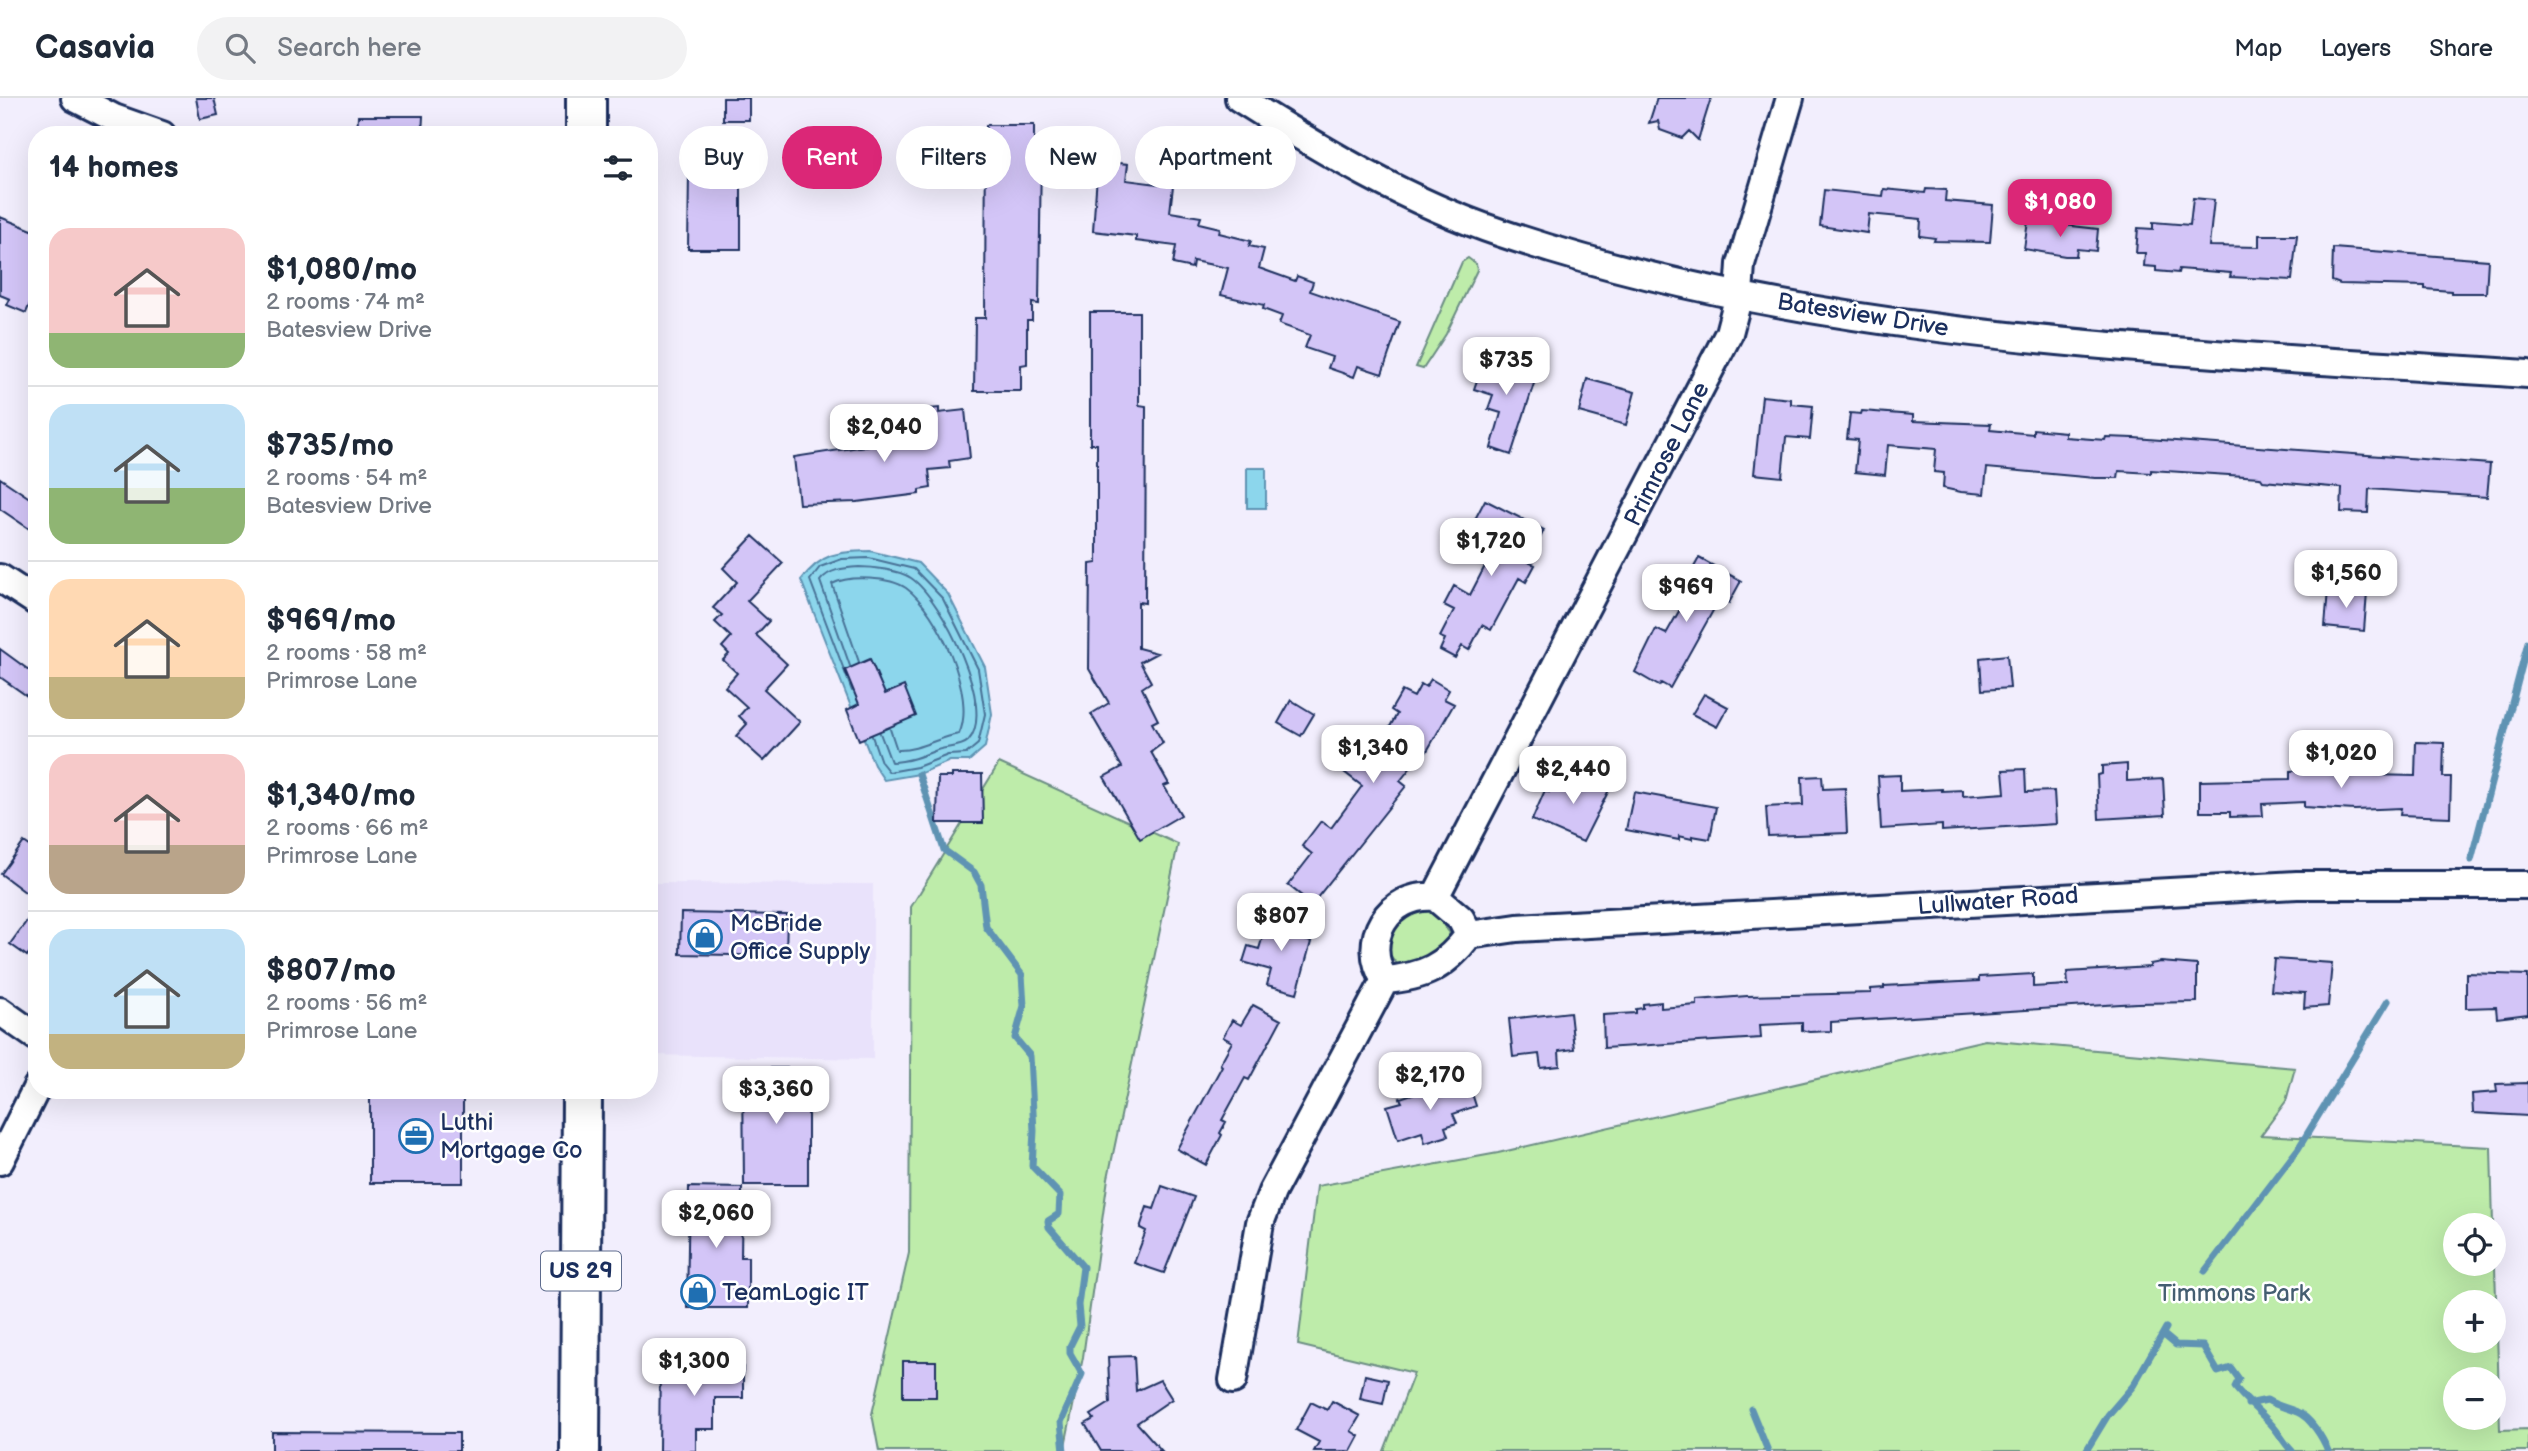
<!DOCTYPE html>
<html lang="en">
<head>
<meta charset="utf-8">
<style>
	:root { --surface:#fff; --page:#f2f2f3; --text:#1f2937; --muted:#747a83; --line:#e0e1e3; --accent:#db2777 }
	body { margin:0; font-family:"Balsamiq Sans",sans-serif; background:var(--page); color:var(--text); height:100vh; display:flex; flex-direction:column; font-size:26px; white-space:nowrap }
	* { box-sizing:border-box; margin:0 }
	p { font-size:23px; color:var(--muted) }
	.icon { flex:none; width:38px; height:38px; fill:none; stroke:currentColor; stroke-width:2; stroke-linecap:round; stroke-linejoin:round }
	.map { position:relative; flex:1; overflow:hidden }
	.sheet { position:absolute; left:28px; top:28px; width:630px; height:973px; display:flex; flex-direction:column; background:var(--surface); border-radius:28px; box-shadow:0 7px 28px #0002 }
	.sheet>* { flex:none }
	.guide { position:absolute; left:679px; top:28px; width:665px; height:63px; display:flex; gap:14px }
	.tools { position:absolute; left:2443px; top:1115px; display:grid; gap:14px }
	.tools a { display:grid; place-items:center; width:63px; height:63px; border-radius:50%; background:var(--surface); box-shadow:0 7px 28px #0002; font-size:35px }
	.price { position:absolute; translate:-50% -60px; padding:0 16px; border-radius:14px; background:#fff; color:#222; font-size:23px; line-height:46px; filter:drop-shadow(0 2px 4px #0008) }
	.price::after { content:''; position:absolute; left:50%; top:42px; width:21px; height:16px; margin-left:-10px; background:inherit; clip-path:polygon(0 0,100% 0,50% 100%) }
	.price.current { background:var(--accent); color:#fff }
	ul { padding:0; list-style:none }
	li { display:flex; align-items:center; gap:21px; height:175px; padding:0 21px }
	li+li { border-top:2px solid var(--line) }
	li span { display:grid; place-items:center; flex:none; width:196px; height:140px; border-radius:21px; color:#555 }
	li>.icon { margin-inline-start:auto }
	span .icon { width:84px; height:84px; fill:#fffc; stroke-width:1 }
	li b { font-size:30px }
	h2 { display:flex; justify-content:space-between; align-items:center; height:84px; padding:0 21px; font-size:30px }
	.chip { padding:0 24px; border-radius:32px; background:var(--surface); box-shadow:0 7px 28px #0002; font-size:24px; line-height:63px }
	.chip.current { background:var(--accent); color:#fff }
	header { display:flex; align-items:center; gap:42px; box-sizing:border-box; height:98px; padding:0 35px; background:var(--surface); border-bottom:2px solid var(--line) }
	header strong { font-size:33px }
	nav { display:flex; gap:38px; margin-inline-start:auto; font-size:24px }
	.search { width:490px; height:63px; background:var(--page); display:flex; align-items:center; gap:18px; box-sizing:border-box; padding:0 24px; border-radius:38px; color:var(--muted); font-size:26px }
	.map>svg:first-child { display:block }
	.built { fill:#e9e2fb }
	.green { fill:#beecaa; stroke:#6c8e84; stroke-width:2; fill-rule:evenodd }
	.water { fill:#8cd6ec; stroke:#5f93b3; stroke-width:2 }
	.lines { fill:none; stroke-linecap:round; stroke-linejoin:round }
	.shore { stroke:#487297; stroke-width:2 }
	.stream { stroke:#5f93b3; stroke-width:7 }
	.building { fill:#d3c5f7; stroke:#1b2f5e; stroke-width:2 }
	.minor-casing { stroke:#1b2f5e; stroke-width:32 }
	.primary-casing { stroke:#1b2f5e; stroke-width:44 }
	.minor { stroke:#fff; stroke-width:26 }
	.primary { stroke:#fff; stroke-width:38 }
	.labels { text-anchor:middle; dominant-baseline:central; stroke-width:5; stroke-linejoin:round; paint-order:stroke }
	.shield { fill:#fff; stroke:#5f6d8e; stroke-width:2 }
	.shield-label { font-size:23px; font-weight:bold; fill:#1b2f5e }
	.street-label { font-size:24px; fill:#1b2f5e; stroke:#fff }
	.poi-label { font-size:24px; fill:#1b2f5e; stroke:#fff; text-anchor:start }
	.park-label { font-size:24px; fill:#445e71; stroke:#fff }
</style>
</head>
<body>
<header>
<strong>Casavia</strong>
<div class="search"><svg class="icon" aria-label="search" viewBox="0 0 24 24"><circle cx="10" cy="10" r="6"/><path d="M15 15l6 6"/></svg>Search here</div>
<nav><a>Map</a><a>Layers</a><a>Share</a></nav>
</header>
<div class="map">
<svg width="2528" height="1353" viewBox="0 0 2528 1353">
	<rect width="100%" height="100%" fill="#f2eefd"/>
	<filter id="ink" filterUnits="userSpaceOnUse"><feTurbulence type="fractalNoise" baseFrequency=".0143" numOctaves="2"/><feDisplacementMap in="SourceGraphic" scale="14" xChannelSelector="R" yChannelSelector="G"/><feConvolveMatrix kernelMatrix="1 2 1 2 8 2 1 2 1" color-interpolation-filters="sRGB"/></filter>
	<g filter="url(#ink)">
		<path class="built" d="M649 785 873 786V961L649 957Z"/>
		<path class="green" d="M1468 160 1476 166 1477 172 1446 236 1423 271 1416 269 1462 164Z
			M999 665 1178 746 1108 1080 1083 1259 1064 1353H879L872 1316 909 1155 911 809Z
			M1418 810 1433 814 1450 835 1439 855 1401 870C1371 841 1390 827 1418 810Z
			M1985 942 2295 970 2286 1003 2261 1037 2491 1049 2493 1127H2455V1166H2494V1136L2500 1332 2528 1331V1353H1384L1414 1275 1298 1247 1317 1088 1498 1055ZM2494 1204V1242H2455V1204ZM2494 1281V1320H2455V1281Z"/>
		<path class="water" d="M1247 370H1266V410H1247Z
			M870 453 918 465 948 496 985 569 992 616 985 649 969 663H950L919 676 884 682 874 667 801 482C822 455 836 454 870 453Z"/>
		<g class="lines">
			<path class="shore" d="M859 564 832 486C849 477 890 479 906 490 938 513 977 599 959 636 939 639 918 653 897 652L890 631
				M850 568 820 483C829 471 844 470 859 469 872 469 899 472 911 480 941 500 998 612 968 643 961 650 947 648 937 652 922 658 907 664 891 664L880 635
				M852 593 810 482 820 469 842 461 869 460 914 471 943 501 978 571 985 616 978 646 966 656 948 657 917 669 889 674 881 664 872 638"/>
			<path class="stream" d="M919 676 944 752 974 774 981 787 986 829 1022 877 1024 908 1015 940 1030 958 1034 1033 1032 1068 1060 1097 1059 1116 1048 1123 1049 1129 1083 1169 1078 1207 1080 1228 1070 1248V1255L1082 1276 1061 1324 1064 1353
				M2471 762 2528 544
				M2205 1173 2298 1051 2388 903
				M2164 1237 2176 1247 2203 1248 2218 1274 2231 1270 2239 1281 2235 1289C2246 1303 2259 1313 2271 1326 2279 1334 2283 1344 2292 1353
				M2248 1306 2267 1302C2279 1309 2286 1309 2297 1314 2310 1319 2323 1340 2328 1353
				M1751 1311 1768 1353
				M2086 1353 2108 1317 2133 1288 2166 1230"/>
		</g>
		<path class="building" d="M196 0H214L218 17 200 21Z
			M723 0H749V22H723Z
			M1657 0H1711L1698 42 1689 33 1682 40 1660 32 1658 23 1649 25Z
			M358 18H423L422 37H357Z
			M986 27H1034V53H1041L1039 206 1032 205V222H1027V266L1021 267V293H974L975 220H985Z
			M1098 63 1128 66 1126 82 1173 88 1170 114 1201 119 1199 125 1220 130 1219 135 1251 143 1249 148 1264 151 1259 170 1295 183 1297 178 1313 184 1310 193 1400 224 1382 276 1358 268 1354 279 1328 270 1332 259 1305 250 1310 237 1279 226 1282 218 1263 211 1264 207 1221 197 1228 170 1193 163 1192 170 1173 166 1176 148 1136 143V138L1093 133Z
			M689 74H741V151H688Z
			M1884 91 1925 95 1926 91 1946 92 1945 103 1993 107 1990 144 1934 143 1935 140 1920 138 1921 121 1869 116 1867 135 1820 128 1824 92 1883 98Z
			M2193 100 2214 102 2209 148 2259 149V137H2297L2292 182 2230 179 2231 175 2179 171 2178 175 2156 173V169L2144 168 2145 155H2136L2138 130 2153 131V124L2190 127Z
			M0 119 37 134V189L26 215 7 207 10 201 0 197Z
			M2028 123 2098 131 2096 153 2077 151 2076 158H2065L2024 151Z
			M2333 150 2488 162 2486 195H2451V193L2425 191V188L2340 186 2332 183Z
			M1090 214H1139V307L1146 308 1145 505 1138 504V550L1157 555 1140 564 1151 584 1142 590 1158 622 1152 625 1163 645 1151 654 1169 686 1164 688 1181 717 1140 741 1104 679 1122 669 1091 616 1109 605 1089 571 1090 466 1097 465V346H1090Z
			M1486 256 1538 273 1511 357 1491 350 1501 315 1488 311 1493 297 1474 291Z
			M1587 281 1635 294 1626 327 1579 314Z
			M1762 298 1791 301V306L1813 308 1810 341 1786 339 1782 379 1754 376Z
			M939 310V315L965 312 970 360 949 363 950 370 929 372 931 390 919 392V396L857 404 799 406 794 359 879 346V342L922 337 919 312Z
			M1862 313 1913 317V323L1991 326 1990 332 2033 336V331L2065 334V339L2105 342 2106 339 2134 340 2490 366 2487 399 2369 391 2368 415 2341 414 2342 390 2263 383 2260 379 2151 372V375L2119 373 2118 380H2095L1987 370 1984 396 1961 394 1943 390 1944 375 1934 374 1936 351 1888 347 1885 377 1855 374 1858 342 1847 341 1850 315 1861 316Z
			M0 380 37 405V436L0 411Z
			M1485 402 1544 432 1528 464 1535 467 1526 484 1519 480 1491 532 1482 527 1469 552 1462 548 1455 560 1440 552 1445 541 1440 539 1454 512 1444 507 1454 488 1470 497 1500 439 1473 425Z
			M753 438 783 465 747 503 769 523 756 537 787 566 764 591 800 624 764 663 736 638 747 626 739 618 747 609 725 589 737 575 723 562 729 556 722 549 731 539 715 524 722 517 713 510 737 484 723 470Z
			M1699 460 1741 483 1729 505 1720 500 1670 590 1661 585 1659 588 1635 574 1656 531 1666 536 1691 492 1684 487Z
			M2328 491 2367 494 2364 533 2325 529Z
			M0 551 37 578V605L0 579Z
			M2007 557 2010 590 1982 592 1980 560Z
			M870 561 885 596 904 588 916 618 859 642 847 612 859 606 845 572Z
			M1431 581 1449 592 1444 601 1454 606 1423 660 1420 658 1400 683 1406 688 1312 806 1288 787 1312 756 1302 748 1321 723 1331 730 1362 688 1335 667 1352 645 1372 661 1397 616 1391 612 1402 593 1414 599 1421 586 1426 589Z
			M1704 596 1728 609 1717 629 1692 616Z
			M1291 602 1314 616 1301 638 1278 625Z
			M2416 644 2444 645 2443 679H2451L2450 719 2400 717 2401 710 2355 712 2304 709V704L2262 706 2263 718 2230 719V714H2200V683L2290 681V673L2373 669V677L2415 678Z
			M2127 666V683L2163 681 2165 717 2099 721 2097 677 2102 676V668Z
			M1590 671 1614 682 1583 744 1532 722 1545 692 1549 694 1553 683 1580 695Z
			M2025 671 2026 694 2054 693 2056 726 1942 733V727L1881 731 1878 678 1900 677V693L1942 691V693L1963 692V698L2005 695 2003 672Z
			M952 676H982L983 725H937L938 679H952Z
			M1822 678 1823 691 1845 690 1847 735 1768 738 1766 709 1803 707 1802 679Z
			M1634 694 1716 709 1710 741 1692 738V741L1679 738V742L1626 732Z
			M24 744 37 753V803L1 776Z
			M37 809V844L27 858 10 846Z
			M681 815 787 817 786 858 680 856Z
			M1269 817 1306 827 1302 841 1311 844 1297 895 1267 887 1271 872 1243 864 1248 848 1259 851Z
			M2274 861 2332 865 2328 908 2304 910 2305 895 2271 893Z
			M2161 864 2197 867V904L2137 905 1831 924V933L1809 934 1802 932V925L1760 927 1761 940 1604 950 1603 917 1636 915V911L1643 910V906L1661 904V910L1697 907V902L1747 898 1871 895V891L1884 890V888L1979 883V879L2033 876V889L2068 887 2067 874 2150 869V866Z
			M2466 875 2528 877V916L2497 920 2496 909 2466 910Z
			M1253 907 1281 922 1249 982 1245 980 1222 1022 1226 1024 1220 1035 1222 1037 1206 1067 1177 1051 1222 968 1220 966 1232 944 1223 939 1232 922 1241 927Z
			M1570 914 1574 951 1559 953 1560 968 1541 970 1539 956 1513 959 1509 921Z
			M743 970H808V1087H744Z
			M1468 983 1476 1008 1453 1016 1457 1025 1445 1029 1448 1038 1425 1045 1422 1034 1398 1042 1387 1008 1402 1004 1400 1000 1424 992 1426 997Z
			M2528 985V1018L2473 1015 2472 996 2497 994 2496 986Z
			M370 992H463V1085H370Z
			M1162 1088 1194 1099 1164 1175 1134 1165 1146 1133 1140 1130 1147 1109 1154 1111Z
			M689 1089 742 1090 741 1159H748V1210H687Z
			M1134 1258 1136 1293 1160 1282 1172 1301 1137 1325 1162 1353H1101L1085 1326 1094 1321 1091 1317 1110 1305 1108 1259Z
			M660 1261H743V1300H715V1331H696V1353H659Z
			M903 1263H936V1299H903Z
			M1365 1277 1388 1282 1383 1306 1360 1301Z
			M1332 1303 1360 1318 1351 1333 1359 1338 1351 1353H1314L1319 1344 1296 1332 1311 1304 1327 1312Z
			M272 1334 459 1335V1353H272Z"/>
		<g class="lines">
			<g class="minor-casing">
				<path id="minor" d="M75 0 114 20 162 37
					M1239 0C1321 52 1408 104 1501 135 1827 245 2187 253 2528 276
					M0 480 37 504
					M1435 799 1461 821 1469 837 1517 830 2297 787H2528
					M1385 882C1424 879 1445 869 1469 837
					M0 913 37 939
					M0 1063 37 989
					M1233 1282 1260 1125 1272 1094 1385 882C1359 843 1389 794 1435 799L1729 235 1739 197 1741 166 1790 0"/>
			</g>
			<g class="primary-casing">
				<path id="primary" d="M586 37V0
					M580 1353 582 992"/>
			</g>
			<use href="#minor" class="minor"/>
			<use href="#primary" class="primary"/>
		</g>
	</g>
	<defs>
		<g id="shop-ring" transform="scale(1.75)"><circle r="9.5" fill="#fff" stroke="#1f6fb2" stroke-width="1.5"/><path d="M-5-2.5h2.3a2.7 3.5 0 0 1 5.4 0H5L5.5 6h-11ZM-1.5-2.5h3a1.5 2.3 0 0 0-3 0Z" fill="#1f6fb2"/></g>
		<g id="office-ring" transform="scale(1.75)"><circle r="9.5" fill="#fff" stroke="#1f6fb2" stroke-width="1.5"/><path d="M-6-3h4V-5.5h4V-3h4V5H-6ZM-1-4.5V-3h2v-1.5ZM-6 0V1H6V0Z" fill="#1f6fb2"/></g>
	</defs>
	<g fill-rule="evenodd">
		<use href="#shop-ring" x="705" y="839"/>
		<use href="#office-ring" x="416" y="1038"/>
		<use href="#shop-ring" x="698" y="1194"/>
	</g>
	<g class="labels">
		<rect class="shield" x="541" y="1153.5" width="80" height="39" rx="5"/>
		<g class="shield-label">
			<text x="581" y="1173">US 29</text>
		</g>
		<g class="street-label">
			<text transform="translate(1863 217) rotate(9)">Batesview Drive</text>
			<text transform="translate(1667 356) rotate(-63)">Primrose Lane</text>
			<text transform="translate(1998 803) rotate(-4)">Lullwater Road</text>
		</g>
		<g class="poi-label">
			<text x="730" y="825">McBride<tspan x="730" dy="28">Office Supply</tspan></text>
			<text x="440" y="1024">Luthi<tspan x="440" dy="28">Mortgage Co</tspan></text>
			<text x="722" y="1194">TeamLogic IT</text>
		</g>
		<g class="park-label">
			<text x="2234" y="1195">Timmons Park</text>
		</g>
	</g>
</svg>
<div class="tools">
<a><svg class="icon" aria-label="locate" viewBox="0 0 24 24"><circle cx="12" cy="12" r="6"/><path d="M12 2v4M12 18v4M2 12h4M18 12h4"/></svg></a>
<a>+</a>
<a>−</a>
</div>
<b class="price current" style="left:2060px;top:141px">$1,080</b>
<b class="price" style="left:1506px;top:299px">$735</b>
<b class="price" style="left:884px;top:366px">$2,040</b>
<b class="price" style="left:1491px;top:480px">$1,720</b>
<b class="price" style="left:2346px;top:512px">$1,560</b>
<b class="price" style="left:1686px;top:526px">$969</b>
<b class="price" style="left:1373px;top:687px">$1,340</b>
<b class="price" style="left:2341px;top:692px">$1,020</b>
<b class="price" style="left:1573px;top:708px">$2,440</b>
<b class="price" style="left:1281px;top:855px">$807</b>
<b class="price" style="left:1430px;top:1014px">$2,170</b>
<b class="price" style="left:776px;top:1028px">$3,360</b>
<b class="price" style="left:716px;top:1152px">$2,060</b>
<b class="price" style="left:694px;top:1300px">$1,300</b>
<div class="guide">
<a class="chip">Buy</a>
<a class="chip current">Rent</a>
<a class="chip">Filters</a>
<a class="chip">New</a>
<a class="chip">Apartment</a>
</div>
<section class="sheet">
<h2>14 homes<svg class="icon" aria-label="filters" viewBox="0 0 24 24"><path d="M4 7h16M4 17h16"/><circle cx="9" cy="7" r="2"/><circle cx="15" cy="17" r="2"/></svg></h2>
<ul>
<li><span style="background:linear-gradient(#f6c9c9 75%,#8fb573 0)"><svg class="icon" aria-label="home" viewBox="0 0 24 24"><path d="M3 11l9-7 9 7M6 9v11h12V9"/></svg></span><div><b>$1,080/mo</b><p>2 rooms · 74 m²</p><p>Batesview Drive</p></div></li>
<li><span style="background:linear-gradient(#bfe0f5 60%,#8fb573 0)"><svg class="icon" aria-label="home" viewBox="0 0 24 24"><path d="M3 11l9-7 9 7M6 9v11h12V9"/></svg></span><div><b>$735/mo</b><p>2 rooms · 54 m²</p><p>Batesview Drive</p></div></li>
<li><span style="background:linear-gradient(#ffd9b3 70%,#c2b280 0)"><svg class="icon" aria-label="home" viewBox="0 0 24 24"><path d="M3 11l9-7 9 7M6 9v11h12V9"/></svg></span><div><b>$969/mo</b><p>2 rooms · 58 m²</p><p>Primrose Lane</p></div></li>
<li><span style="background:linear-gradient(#f6c9c9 65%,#b9a48a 0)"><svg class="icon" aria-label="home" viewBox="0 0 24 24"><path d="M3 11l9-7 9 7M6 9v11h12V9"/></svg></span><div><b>$1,340/mo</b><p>2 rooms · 66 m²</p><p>Primrose Lane</p></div></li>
<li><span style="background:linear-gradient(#bfe0f5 75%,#c2b280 0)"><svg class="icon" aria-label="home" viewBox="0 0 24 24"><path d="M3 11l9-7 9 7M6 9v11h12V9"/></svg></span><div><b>$807/mo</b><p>2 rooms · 56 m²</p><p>Primrose Lane</p></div></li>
</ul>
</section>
</div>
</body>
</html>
